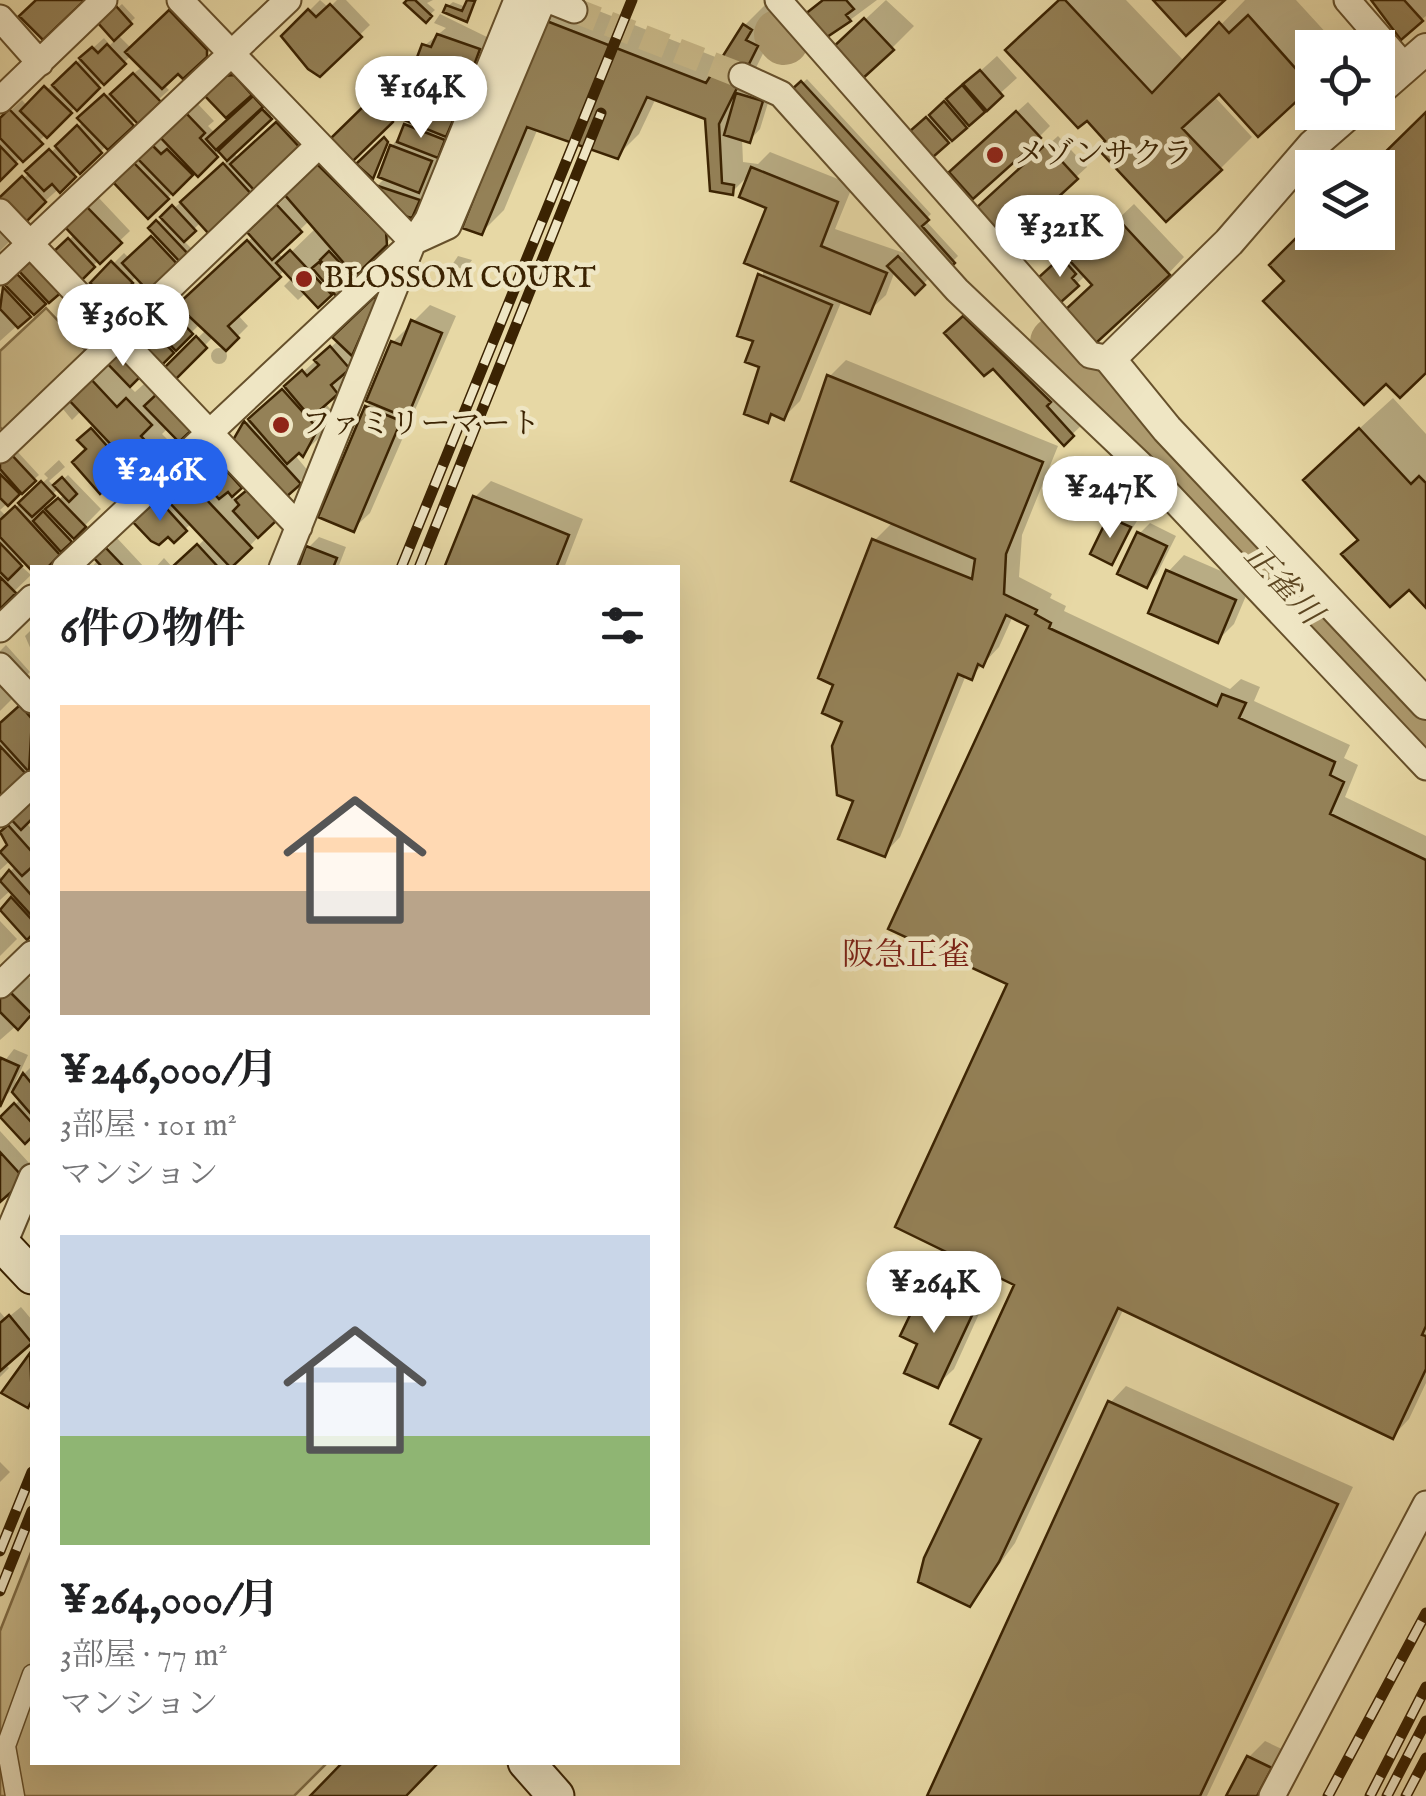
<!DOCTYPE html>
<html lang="ja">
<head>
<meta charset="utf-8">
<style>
	:root { --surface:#fff; --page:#f6f6f6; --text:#202124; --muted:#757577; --accent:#2563eb }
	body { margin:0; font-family:"IM FELL English","Noto Serif JP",serif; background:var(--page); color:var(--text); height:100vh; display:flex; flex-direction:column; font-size:38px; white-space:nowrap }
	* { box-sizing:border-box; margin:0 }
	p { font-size:32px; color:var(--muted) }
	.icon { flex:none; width:55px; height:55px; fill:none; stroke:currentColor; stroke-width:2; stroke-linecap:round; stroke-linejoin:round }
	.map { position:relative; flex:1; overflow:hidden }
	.drawer { position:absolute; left:30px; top:565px; width:650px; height:1200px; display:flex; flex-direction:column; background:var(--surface); border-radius:0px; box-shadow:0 10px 40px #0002 }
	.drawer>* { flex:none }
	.fabs { position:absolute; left:1295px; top:30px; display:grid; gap:20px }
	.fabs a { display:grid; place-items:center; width:100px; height:100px; border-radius:0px; background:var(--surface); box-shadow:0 10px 40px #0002; font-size:50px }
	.price { position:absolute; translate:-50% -85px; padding:0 22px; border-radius:35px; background:#fff; color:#222; font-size:32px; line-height:65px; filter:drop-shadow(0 2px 5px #0008) }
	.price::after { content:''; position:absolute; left:50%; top:60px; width:30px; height:22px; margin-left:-15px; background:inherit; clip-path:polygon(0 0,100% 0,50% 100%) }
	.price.current { background:var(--accent); color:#fff }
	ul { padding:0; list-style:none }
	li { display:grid; align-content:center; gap:20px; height:530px; padding:0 30px }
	li span { display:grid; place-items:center; height:310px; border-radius:0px; color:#555 }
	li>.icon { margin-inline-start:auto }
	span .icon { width:180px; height:180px; fill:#fffc; stroke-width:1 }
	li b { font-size:42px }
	h2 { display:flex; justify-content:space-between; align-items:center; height:120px; padding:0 30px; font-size:42px }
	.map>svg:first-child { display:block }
	.green { fill:#cab989; stroke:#826e46; stroke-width:2.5 }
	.shadow { fill:#0003; fill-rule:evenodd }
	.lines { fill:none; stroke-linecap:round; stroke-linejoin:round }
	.river { stroke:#ad9a6e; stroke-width:50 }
	.building { fill:#948157; stroke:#3b2302; stroke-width:2.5 }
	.minor-tunnel { stroke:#c5b484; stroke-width:25; stroke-dasharray:25 12; stroke-linecap:butt }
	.pedestrian-casing { stroke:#66502b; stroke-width:21 }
	.minor-casing { stroke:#66502b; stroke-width:29 }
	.tertiary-casing { stroke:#66502b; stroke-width:34 }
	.secondary-casing { stroke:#3b2302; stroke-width:39 }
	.pedestrian { stroke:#efe6c4; stroke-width:18 }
	.minor { stroke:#efe6c4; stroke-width:25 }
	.tertiary { stroke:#efe6c4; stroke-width:30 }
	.secondary { stroke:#efe6c4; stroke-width:35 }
	.rail-casing { stroke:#3b2302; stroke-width:11 }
	.rail { stroke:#efe6c4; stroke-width:8; stroke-dasharray:22; stroke-linecap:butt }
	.poi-dot { fill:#8f2418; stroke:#efe6c4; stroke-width:4 }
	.labels { text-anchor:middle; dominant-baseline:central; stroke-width:9; stroke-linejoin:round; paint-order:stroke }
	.poi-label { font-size:30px; fill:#3b2302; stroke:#efe6c4; text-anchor:start }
	.water-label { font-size:32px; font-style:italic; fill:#5d4722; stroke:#efe6c4 }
	.neighbourhood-label { font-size:32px; fill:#7a1f14; stroke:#efe6c4 }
</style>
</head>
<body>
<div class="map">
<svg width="1426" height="1796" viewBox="0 0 1426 1796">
	<rect width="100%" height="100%" fill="#e7d8a5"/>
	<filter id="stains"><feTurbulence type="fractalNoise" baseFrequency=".002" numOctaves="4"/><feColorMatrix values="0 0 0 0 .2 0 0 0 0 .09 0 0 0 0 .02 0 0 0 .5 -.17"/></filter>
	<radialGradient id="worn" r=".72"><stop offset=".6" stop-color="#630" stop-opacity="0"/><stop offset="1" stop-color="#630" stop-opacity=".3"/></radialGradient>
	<path class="green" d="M46 308 90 355 6 434 0 427V351Z
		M32 1550V1762L327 1763 294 1796H0V1631Z"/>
	<path class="shadow" d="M320 0 329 8 337 0H346L370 25 320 73 284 36Z
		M410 0H433L427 3 435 10 425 19Z
		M469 0H477L466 19 448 6 453 2 466 7Z
		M571 0 723 60 745 25 767 3 773 7 766 18 778 23 748 84 772 90 760 129 750 140 742 138 743 162 758 164 770 152 853 185 835 229 904 253 928 279 915 292 895 271 886 295 869 311 842 300 800 401 784 417 774 413 767 420 756 340 770 207 752 172 732 192 712 189 707 118 656 98 639 134 617 156 538 128 504 210 482 232 546 21Z
		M827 0H877L850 20Z
		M886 0 914 26 892 48 856 28Z
		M1060 0H1126L1185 62 1245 0H1296L1340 48H1312V84L1258 133 1219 90 1213 95 1252 137 1220 169 1108 141Z
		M1374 0H1426V16L1402 36Z
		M181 1 217 44 183 76 178 70 163 84 169 90 25 219 4 197 84 121 91 108 143 66 132 55 0 177V121L22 100 28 107 104 38 110 45 116 39 101 23 122 4 135 18 117 34 132 49Z
		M440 14 489 38 479 65 468 77 471 86 428 182 434 184 428 198 411 215 405 214 403 226 337 293 334 289 318 304 307 292 298 300 284 286 293 277 286 269 237 314 248 326 238 336 226 347 215 335 171 380 163 372 205 331 199 325 158 365 135 341 254 236 250 232 335 149 393 201 378 185 386 177 392 146 411 120 397 114 353 157 334 138 386 87 396 97 410 71 402 68 415 56 420 58 424 46 446 28 434 23ZM310 220 316 228 284 259 277 252Z
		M997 56 1017 78 933 154 914 131Z
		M237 66 271 95 222 140 227 145 268 107 274 113 233 152 239 159 288 113 310 137 251 194 201 222 183 240 193 250 149 293 110 315 145 284 137 276 106 306 107 296 94 283 124 253 130 259 157 233 152 228 229 159 221 151 148 215 117 182 197 103 214 121 208 126 215 133 230 119 208 95Z
		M807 79 931 214 925 220 958 256 951 263 794 91Z
		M1028 102 1050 126 1039 137 962 161Z
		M1058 136 1087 167 1007 240 989 198Z
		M98 197 130 231 79 279 55 254 75 234 67 226Z
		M1134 204 1184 257 1168 274 1095 284 1086 275 1061 299 1058 262 1079 243 1085 250Z
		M0 219 15 236 0 251Z
		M39 256 48 298 0 341V294Z
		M458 256 472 260 465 270 452 265Z
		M386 288 362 343 354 351 359 357 340 374 347 382 325 403 333 412 319 438 303 453 299 449 294 454 309 472 299 482 240 428 339 340 336 337Z
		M430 305 456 316 370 513 353 529 367 408 393 342Z
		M975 307 1083 424 1064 442 993 365 948 333Z
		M89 324 109 332 92 348 80 332Z
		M211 356a8 8 0 1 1 16 0a8 8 0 1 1-16 0Z
		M123 348 128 385 135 392 144 384 156 397 168 428 162 434 167 439 137 469 126 457 122 462 126 466 100 490 89 449 81 440 96 425 82 410 72 420 63 409Z
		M846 360 1058 446 1022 535 1019 577 1052 594 1050 598 1066 606 1064 611 1230 689 1241 679 1260 687 1254 701 1350 745 1344 758 1358 765 1345 797 1426 836V1383L1409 1419 1393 1436 1124 1308 1015 1543 970 1604 984 1438 1017 1284 1011 983 1031 625 1013 616 999 647 971 677 966 675 900 837 884 854 856 800 836 683 875 540 893 522 829 377Z
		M1393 398 1426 434V604L1360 539 1338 448Z
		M224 447 250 476 232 494 238 501 285 509 234 562V568H175L206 538 192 523 174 539 137 522 170 490 175 496Z
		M15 449 39 475 0 510 6 516 48 478 44 474 59 460 65 467 49 481 55 487 68 475 101 509 43 568 25 560 20 565 31 575 0 605V464ZM59 488 65 494 49 509 43 503Z
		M491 481 583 519 564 568H446L475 497Z
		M1121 508 1140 516 1112 562 1110 518Z
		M1150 523 1176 536 1157 574 1146 585 1139 534Z
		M319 537 346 547 338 568H300L308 548Z
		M117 538 145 568H91Z
		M1184 555 1251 584 1234 624 1218 640 1168 572Z
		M164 558 173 568H155Z
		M32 629V652L25 636Z
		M6 645 30 672 21 681 25 686 0 711V651Z
		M32 697V766L0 794V726Z
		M32 796V816L26 822 32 830V864L27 868 32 874V932L27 937 2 909 17 895 12 889 0 900V876L2 879 16 866 11 860 0 870V851L10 845 1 835Z
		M0 921 17 939 0 956Z
		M26 975 32 980V1012L0 1040V1001Z
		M14 1049 28 1055 15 1083 32 1066V1134L26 1140 3 1116 21 1099 12 1089 0 1103V1067Z
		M0 1131 30 1164 27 1172 0 1198Z
		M941 1273 988 1294 954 1369 937 1385 920 1343 925 1289Z
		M21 1307 32 1320V1340L5 1364 9 1368 0 1377V1312L6 1319Z
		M32 1354V1400L28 1405 5 1392Z
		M1126 1386 1353 1487 1207 1796H929L1110 1403Z
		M0 1462 10 1472 0 1482Z
		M1265 1741 1286 1751 1263 1796H1229L1249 1757Z"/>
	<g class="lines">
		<path class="river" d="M779 34 784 40
			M1055 342 1426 740"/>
	</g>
	<path class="building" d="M36 0H85L43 40 19 16Z
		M407 0H415L432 16 426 23 404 3Z
		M467 0 475 1 467 22 443 12 446 5 462 11Z
		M823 0H846L854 9 846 15 851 21 824 39 804 15Z
		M1059 0H1065L1152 93 1219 22 1229 33 1248 15 1312 87 1258 137 1219 94 1182 128 1222 170 1166 222 1097 148 1105 141 1087 121 1078 128 1005 50Z
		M1153 0H1225L1186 36Z
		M1371 0H1404L1423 21 1401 40Z
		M330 4 362 37 320 77 308 69 281 36 308 9 316 17Z
		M116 6 132 24 114 41 98 23Z
		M169 10 207 50V57L183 79 178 74 162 89 125 52Z
		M864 18 894 50 860 81 830 50Z
		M544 20 706 83 743 24 752 30 746 40 758 46 719 124 722 183 734 185 733 195 710 191 705 119 647 97 618 159 527 127 482 235 462 228Z
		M437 34 480 49 469 79 416 60 422 44 431 47Z
		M107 44 126 64 104 85 79 58 92 47 98 53Z
		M408 60 467 82 463 95 397 69Z
		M76 62 100 88 77 111 52 85Z
		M980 70 1003 96 987 111 963 84Z
		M133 73 161 102 138 124 110 94Z
		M234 75 252 95 226 118 204 95 224 76Z
		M403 75 462 97 456 112 397 91Z
		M801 81 929 220 922 226 955 263 951 267 790 91Z
		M962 85 985 112 969 126 946 99Z
		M44 86 72 113 47 138 20 111Z
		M396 92 455 116 446 137 397 117 399 111 390 107Z
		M736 93 763 101 750 143 724 135Z
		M104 94 134 126 108 150 77 118Z
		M253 96 263 107 216 150 206 139Z
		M374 96 393 115V122L353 161 331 138Z
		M944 101 967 128 952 141 929 115Z
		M9 109 43 144 23 162 0 138V118Z
		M262 109 272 119 227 161 218 151Z
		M1016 111 1041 138 973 199 949 172Z
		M185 112 205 133 200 138 218 157 198 177 159 136Z
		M1426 112V373L1400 398 1386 384 1364 405 1263 301 1284 281 1269 265 1312 222V232H1378V168H1369Z
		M926 117 949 143 933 157 910 131Z
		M276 122 302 150 255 191 230 164Z
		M404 124 445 140 438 158 397 142Z
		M77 125 102 153 80 174 55 146Z
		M384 137 388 142 373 179 356 164Z
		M1046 144 1078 179 1007 244 975 209Z
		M152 145 161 154 167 149 193 175 173 195 138 159Z
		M390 145 432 161 419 193 378 177Z
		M0 146 17 164 0 181Z
		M49 149 76 177 60 193 52 184 44 191 25 171Z
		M134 163 169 199 148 219 113 182Z
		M223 163 253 196 209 234 180 202Z
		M317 164 386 232 387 245 355 276 284 194Z
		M751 167 838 202 821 246 887 273 870 314 744 263 766 208 739 197Z
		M22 176 46 202 25 223 0 197Z
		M375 185 420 200 412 218 404 216Z
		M276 204 302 232 272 260 247 232Z
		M172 205 196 231 184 242 160 217Z
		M86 206 122 243 100 264 64 226Z
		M1117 218 1170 275 1095 344 1064 311 1092 285 1070 261Z
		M156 220 190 256 182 264 148 228Z
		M151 236 179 266 150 293 122 263Z
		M68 238 95 267 79 283 51 254Z
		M247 240 281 277 228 326 239 338 226 351 177 305Z
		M290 250 332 295 318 308 276 263Z
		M329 251 356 280 346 289 320 260Z
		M898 256 925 285 915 295 887 266Z
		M1061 257 1076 274 1072 278 1079 286 1061 302 1038 278Z
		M33 259 63 291 49 303 19 271Z
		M111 261 133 283 106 309 98 301 104 296 90 283Z
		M319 262 344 290 337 297 312 268Z
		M17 274 46 304 34 315 5 285Z
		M758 274 832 305 784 420 771 414 768 423 744 414 759 367 745 362 753 341 737 336Z
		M3 287 31 317 18 328 0 309Z
		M137 288 147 299 117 326 107 315Z
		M374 297 377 299 352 356 332 337Z
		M167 307 193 334 176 351 150 323Z
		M963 316 1051 402 1047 406 1074 436 1064 446 993 369 984 376 944 333Z
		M411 320 442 333 407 418 366 401 391 341 401 345Z
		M148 325 174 353 158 369 131 341Z
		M196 336 207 348 171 384 160 372Z
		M330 346 350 369 331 385 338 394 311 418 284 386 302 370 307 376 319 365 314 360Z
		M117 351 141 376 130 387 105 361Z
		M827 375 1043 462 1006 554 1004 594 1037 610 1035 614 1051 623 1049 628 1217 706 1222 694 1246 703 1239 718 1335 762 1330 775 1344 782 1330 814 1426 860V1326L1422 1335 1426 1336V1369L1393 1439 1118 1308 999 1562 970 1607 918 1582 924 1558 981 1439 950 1424 1014 1285 895 1227 1007 984 888 929 1028 626 1006 615 983 667 978 664 972 680 958 674 885 857 838 839 853 801 837 795 832 746 842 722 822 713 833 685 818 678 872 539 972 579 975 559 791 481Z
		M89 377 117 407 126 398 152 425 141 436 152 448 148 452 153 457 137 472 67 398Z
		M282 389 318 429 303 457 299 453 287 464 248 419Z
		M160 391 194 428 179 442 144 406Z
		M365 406 401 421 354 532 318 517Z
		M244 421 301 484 285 498 233 440Z
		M91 428 123 464 113 474 117 479 100 494 72 462 86 449 77 440Z
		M1359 428 1411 484 1419 476 1426 483V608L1409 590 1390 607 1341 554 1358 540 1303 480Z
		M9 452 36 481 22 494 0 469V461Z
		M212 455 242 488 232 497 228 492 219 499 194 472Z
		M0 474 20 494 8 506 0 498Z
		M62 477 77 494 69 502 53 485Z
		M188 480 252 548 231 568 167 500Z
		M41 481 55 496 32 517 18 503Z
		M247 490 276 521 258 538 233 511 239 505 235 500Z
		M473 496 569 535 556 568H444Z
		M58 498 86 527 74 539 45 509Z
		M158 499 187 531 174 543 168 537 159 545 151 541 133 522Z
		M15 506 60 555 47 568H32V571L0 537V520Z
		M43 511 72 542 61 552 33 521Z
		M1108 517 1131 527 1112 565 1090 554Z
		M1137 532 1167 546 1147 588 1117 574Z
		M0 543 22 566 8 580 0 572Z
		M197 544 219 568H171Z
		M306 546 337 558 333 568H298Z
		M105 547 125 568H103L94 558Z
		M1166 570 1236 600 1218 643 1148 613Z
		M0 577 16 593 0 609Z
		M20 705 32 719 29 772 0 740V723Z
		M0 746 26 774 0 798Z
		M32 792V819L21 830 8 816Z
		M8 825 32 852V867L22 876 0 852 7 845 0 832Z
		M9 870 32 896V916L0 881Z
		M11 897 32 920V935L27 940 0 910Z
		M8 990 32 1014 18 1030 0 1012V998Z
		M1 1058 19 1066 0 1107V1061Z
		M23 1073 32 1084 31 1114 12 1092Z
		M14 1103 32 1123V1137L25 1144 0 1117Z
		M0 1152 21 1175 18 1186 0 1202Z
		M923 1288 974 1311 938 1388 904 1373 917 1344 900 1336Z
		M9 1315 32 1343 0 1371V1323Z
		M30 1353 32 1400 28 1408 1 1393Z
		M1108 1401 1338 1504 1200 1796H927Z
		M1247 1756 1272 1768 1257 1796H1226Z
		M343 1762H439L406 1796H310Z"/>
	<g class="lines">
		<path class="minor-tunnel" d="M574 10 742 76"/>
		<g class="pedestrian-casing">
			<path id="pedestrian" d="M15 1796 6 1746 32 1674"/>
		</g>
		<g class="minor-casing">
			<path id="minor" d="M180 0 413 242
				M549 0 574 10
				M778 0 1090 355 1110 359
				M1347 0 1405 67
				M0 18 40 63
				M742 76 781 94 957 290 1140 464 1426 767
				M0 100 104 0
				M0 212 299 527
				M0 272 288 0
				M0 450 319 145
				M65 568 413 242 448 226 543 0
				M282 568 413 242 428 219 517 0
				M0 629 32 598
				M0 666 32 700
				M0 814 32 784
				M0 985 32 954
				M0 1253 32 1177
				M1272 1796 1426 1504"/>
		</g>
		<g class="tertiary-casing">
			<path id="tertiary" d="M1378 91 1426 49
				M1351 112 1313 145 1229 242 1110 359 1167 429 1426 704"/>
		</g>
		<g class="secondary-casing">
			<path id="secondary" d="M0 1242 32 1276
				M526 1762 556 1796"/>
		</g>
		<use href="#pedestrian" class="pedestrian"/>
		<use href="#minor" class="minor"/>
		<use href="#tertiary" class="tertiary"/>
		<use href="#secondary" class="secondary"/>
		<g class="rail-casing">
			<path id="rail" d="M401 568 632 0
				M419 568 601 113
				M0 1551 32 1472
				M0 1591 32 1511
				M1328 1796 1426 1613
				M1370 1796 1426 1687
				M1387 1796 1426 1721
				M1406 1796 1426 1758"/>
		</g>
		<use href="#rail" class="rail"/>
	</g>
	<g class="poi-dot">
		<circle cx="995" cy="155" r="10"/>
		<circle cx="304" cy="279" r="10"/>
		<circle cx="281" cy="425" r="10"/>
	</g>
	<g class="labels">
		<g class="poi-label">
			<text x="1015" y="155">メゾンサクラ</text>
			<text x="324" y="279">BLOSSOM COURT</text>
			<text x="301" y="425">ファミリーマート</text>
		</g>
		<g class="water-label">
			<text transform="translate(1282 585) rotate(47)">正雀川</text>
		</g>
		<g class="neighbourhood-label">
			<text x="906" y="956">阪急正雀</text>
		</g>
	</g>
	<rect width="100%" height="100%" filter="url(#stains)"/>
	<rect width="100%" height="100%" fill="url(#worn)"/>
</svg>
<div class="fabs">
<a><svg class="icon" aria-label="locate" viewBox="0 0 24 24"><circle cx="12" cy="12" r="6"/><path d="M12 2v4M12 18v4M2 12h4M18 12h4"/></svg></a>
<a><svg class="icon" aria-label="layers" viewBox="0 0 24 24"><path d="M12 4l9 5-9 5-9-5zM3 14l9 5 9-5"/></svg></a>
</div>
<b class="price" style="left:421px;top:141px">¥164K</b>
<b class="price" style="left:1060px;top:280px">¥321K</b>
<b class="price" style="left:123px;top:369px">¥360K</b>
<b class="price current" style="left:160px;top:524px">¥246K</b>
<b class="price" style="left:1110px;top:541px">¥247K</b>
<b class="price" style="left:934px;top:1336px">¥264K</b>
<section class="drawer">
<h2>6件の物件<svg class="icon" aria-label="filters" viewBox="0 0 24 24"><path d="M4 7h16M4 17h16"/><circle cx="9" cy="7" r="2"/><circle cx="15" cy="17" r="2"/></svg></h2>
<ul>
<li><span style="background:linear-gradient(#ffd9b3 60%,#b9a48a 0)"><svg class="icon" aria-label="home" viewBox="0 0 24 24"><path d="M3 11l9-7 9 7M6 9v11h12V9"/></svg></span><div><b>¥246,000/月</b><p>3部屋 · 101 m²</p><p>マンション</p></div></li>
<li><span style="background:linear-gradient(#c9d6e8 65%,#8fb573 0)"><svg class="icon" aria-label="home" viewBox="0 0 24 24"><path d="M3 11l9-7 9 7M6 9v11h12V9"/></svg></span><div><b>¥264,000/月</b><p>3部屋 · 77 m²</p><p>マンション</p></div></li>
</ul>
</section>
</div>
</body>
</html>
